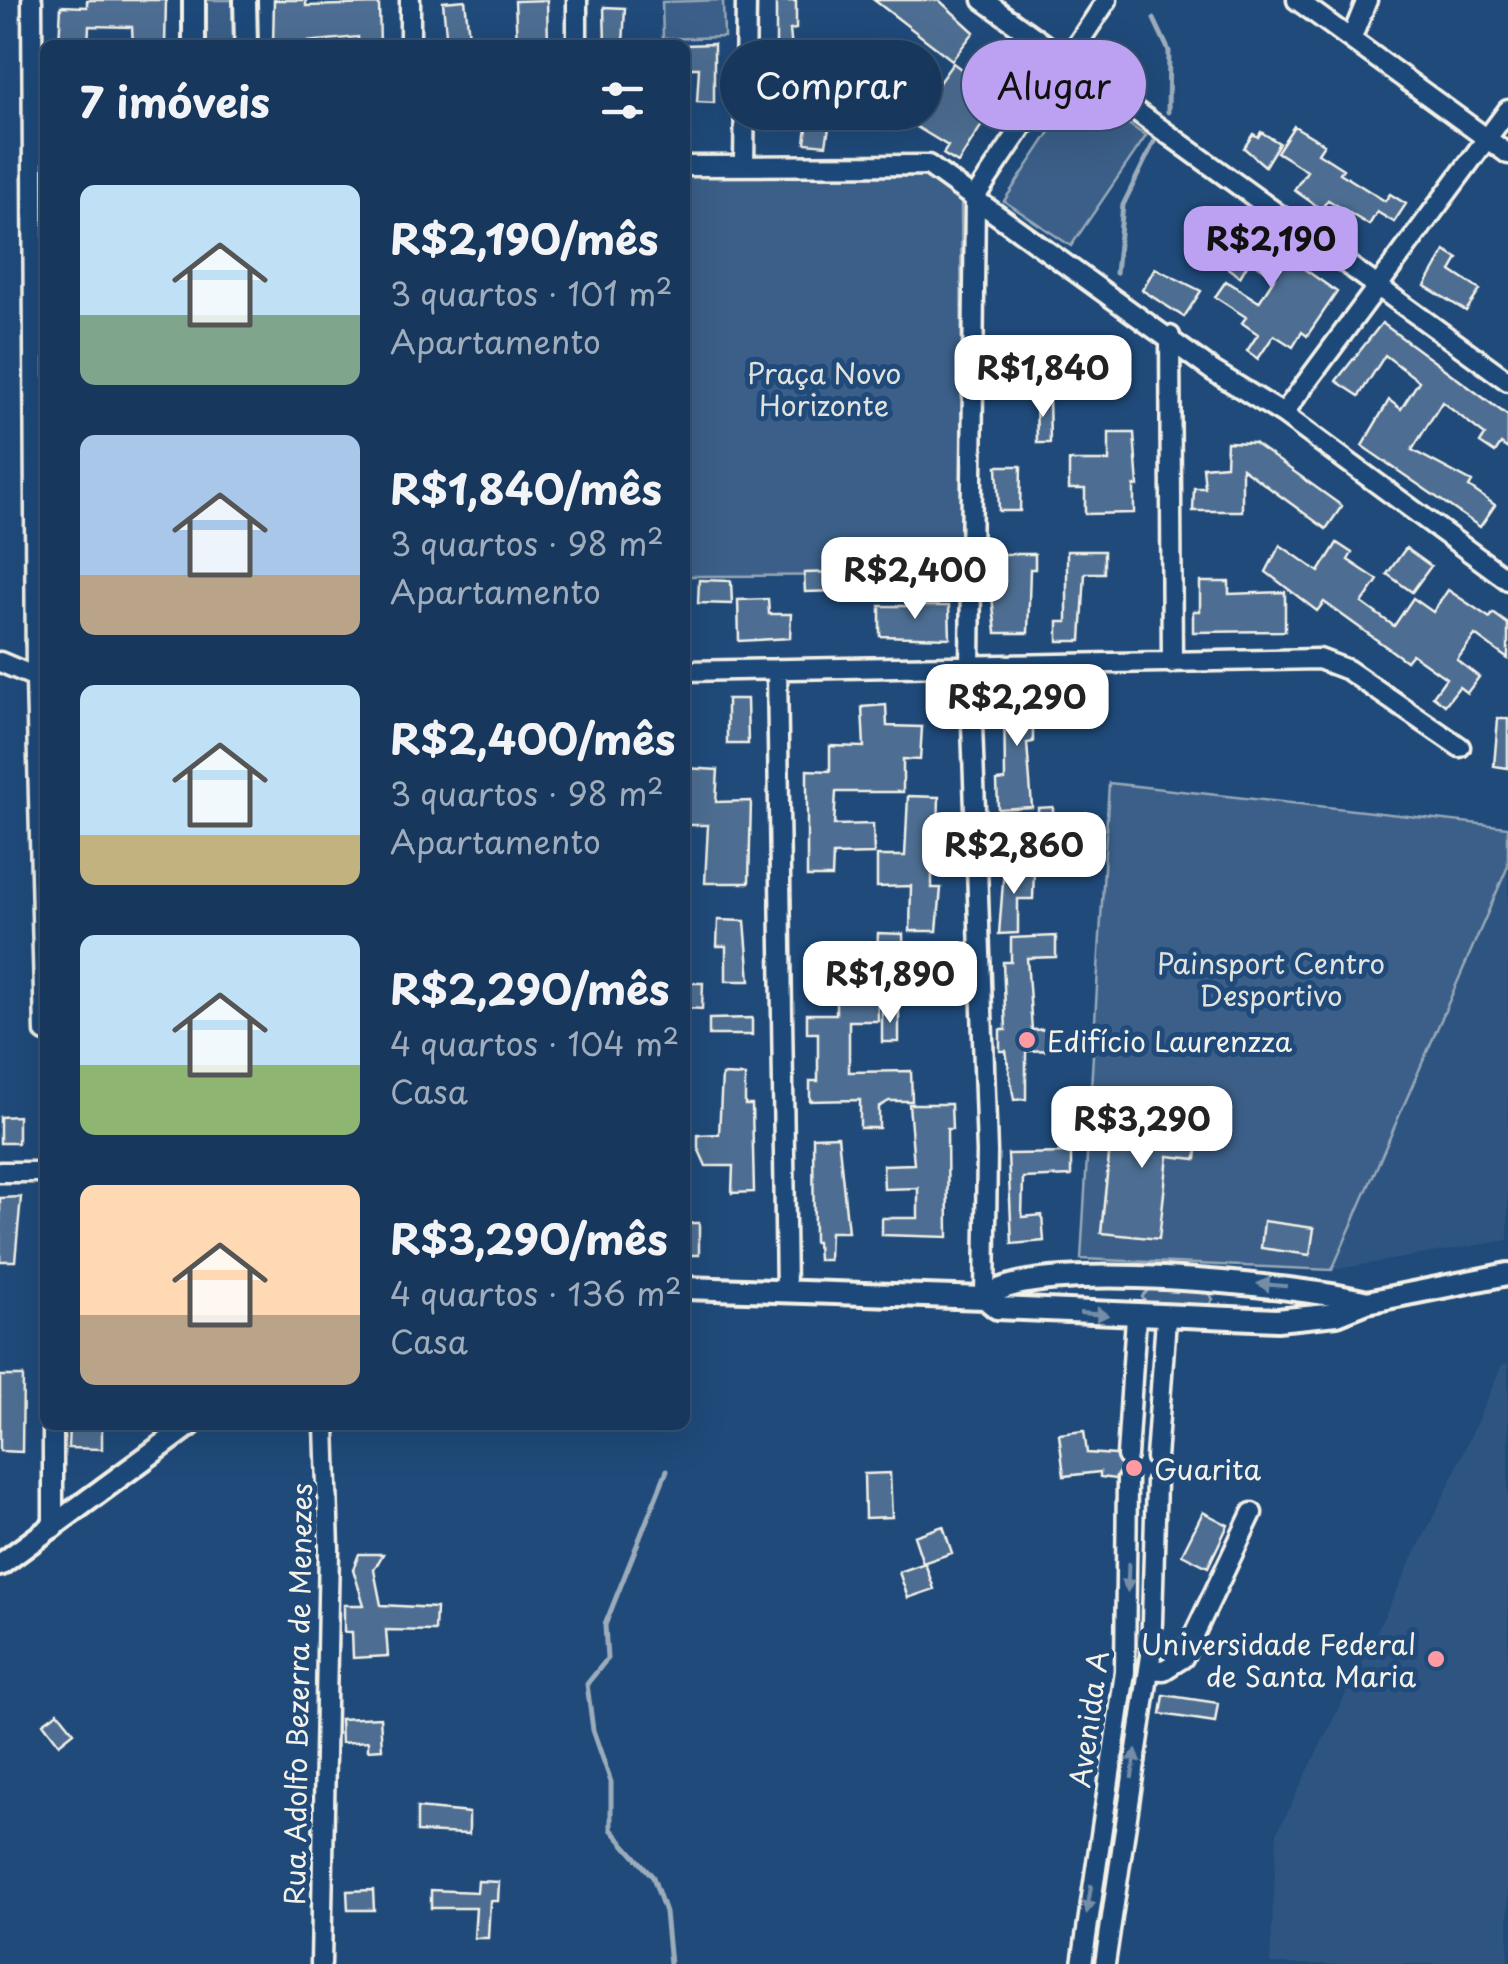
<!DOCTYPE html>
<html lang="pt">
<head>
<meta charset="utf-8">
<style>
	:root { --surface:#17385c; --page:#203f62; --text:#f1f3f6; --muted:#9eacbb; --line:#365272; --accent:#bca0f2 }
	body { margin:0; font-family:"Playpen Sans",sans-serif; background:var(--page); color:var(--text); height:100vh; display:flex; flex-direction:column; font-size:38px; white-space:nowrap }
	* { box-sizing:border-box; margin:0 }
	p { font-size:32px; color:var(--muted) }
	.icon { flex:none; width:55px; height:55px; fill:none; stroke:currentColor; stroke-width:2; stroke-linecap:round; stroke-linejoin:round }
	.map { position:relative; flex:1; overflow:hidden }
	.drawer { position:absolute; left:40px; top:40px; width:650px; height:1390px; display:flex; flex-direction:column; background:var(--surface); border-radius:15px; box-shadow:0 10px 40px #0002,0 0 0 2px var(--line) }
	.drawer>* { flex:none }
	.top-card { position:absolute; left:720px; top:40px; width:638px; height:90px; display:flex; gap:20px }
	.price { position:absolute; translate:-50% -85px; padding:0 22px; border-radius:20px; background:#fff; color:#222; font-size:32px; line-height:65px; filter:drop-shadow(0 2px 5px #0008) }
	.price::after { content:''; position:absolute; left:50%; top:60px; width:30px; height:22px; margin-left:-15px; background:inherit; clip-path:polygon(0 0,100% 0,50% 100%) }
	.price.active { background:var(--accent); color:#111 }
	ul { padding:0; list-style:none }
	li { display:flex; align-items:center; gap:30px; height:250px; padding:0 40px }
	li span { display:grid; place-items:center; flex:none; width:280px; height:200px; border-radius:15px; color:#555 }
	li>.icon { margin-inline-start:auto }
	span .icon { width:120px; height:120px; fill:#fffc; stroke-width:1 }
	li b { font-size:42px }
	h2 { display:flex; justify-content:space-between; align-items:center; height:120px; padding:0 40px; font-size:42px }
	.tag { padding:0 35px; border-radius:45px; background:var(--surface); box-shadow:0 10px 40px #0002,0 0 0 2px var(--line); font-size:35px; line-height:90px }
	.tag.active { background:var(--accent); color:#111 }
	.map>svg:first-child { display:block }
	.built { fill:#2d5581 }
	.green { fill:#3a5f88; stroke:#97a8b8; stroke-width:2.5 }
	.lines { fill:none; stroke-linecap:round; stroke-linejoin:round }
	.stream { stroke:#9cacbb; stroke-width:5 }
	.building { fill:#4d6e92; stroke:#f4f1e8; stroke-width:2.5 }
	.minor-casing { stroke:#f4f1e8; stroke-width:25 }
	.tertiary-casing { stroke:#f4f1e8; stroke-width:28 }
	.minor { stroke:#1f4a7a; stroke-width:18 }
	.tertiary { stroke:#1f4a7a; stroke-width:20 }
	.oneway { fill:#748da6 }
	.poi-dot { fill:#ff9aa2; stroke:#1f4a7a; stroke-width:4 }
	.labels { text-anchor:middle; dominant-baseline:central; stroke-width:10; stroke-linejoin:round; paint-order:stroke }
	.park-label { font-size:28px; fill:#e1e2de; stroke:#1f4a7a }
	.poi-label { font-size:28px; fill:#f4f1e8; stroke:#1f4a7a; text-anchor:start }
	.street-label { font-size:28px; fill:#f4f1e8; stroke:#1f4a7a }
</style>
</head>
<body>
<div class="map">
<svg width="1508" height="1964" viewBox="0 0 1508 1964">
	<rect width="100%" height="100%" fill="#1f4a7a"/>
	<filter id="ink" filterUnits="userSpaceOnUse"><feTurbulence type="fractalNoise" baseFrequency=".01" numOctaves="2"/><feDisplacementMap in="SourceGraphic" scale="20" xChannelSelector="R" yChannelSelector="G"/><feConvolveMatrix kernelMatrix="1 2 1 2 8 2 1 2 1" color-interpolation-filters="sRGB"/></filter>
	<g filter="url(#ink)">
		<path class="built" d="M1508 866V1240L1332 1270Z
			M1508 1363V1964H1270L1277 1833 1449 1485 1502 1365Z"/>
		<path class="green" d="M205 0H235V45H206Z
			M723 0 724 37 663 39 662 2Z
			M1078 90 1146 136 1071 246 1004 201Z
			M926 175 961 201 963 575 685 576V176Z
			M1109 783 1508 827V866L1332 1270 1081 1259Z
			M1150 1288 1206 1289 1213 1299 1207 1308 1150 1307 1142 1297Z"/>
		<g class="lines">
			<path class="stream" d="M1154 19 1169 51 1168 112
				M1116 273 1123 205 1154 142
				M667 1470 605 1625 607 1659 587 1684 593 1730 611 1782V1829L653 1877 665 1912 670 1964"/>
		</g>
		<path class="building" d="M87 0H166L165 45H133L132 27 89 26 88 45H59L61 6 87 7Z
			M274 0H306V6L379 4 380 45H358V37L273 45Z
			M465 0 470 45H447L443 2Z
			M547 0 548 45H517L515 1Z
			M874 0H939L974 32 952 60Z
			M776 1H796V29L790 30 795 80 816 78 818 98 766 101 765 82 770 81 766 47 776 46Z
			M604 7 625 8 623 45H605Z
			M714 44V103L697 102 699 68H685V45Z
			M1005 51 1024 65 991 110 1001 117 994 130 983 123 958 163 943 154 948 146 910 123 953 63 981 84Z
			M808 119 830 122 826 145 805 143Z
			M1294 126 1324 144 1318 153 1343 169 1340 173 1385 201 1390 194 1406 204 1394 222 1377 212 1369 225 1328 200 1321 209 1294 190 1307 171 1277 152Z
			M1261 132 1279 143 1265 166 1244 148 1253 134 1258 137Z
			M1228 223 1260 245 1263 240 1337 292 1307 336 1302 332 1293 347 1274 335 1258 359 1247 351 1258 334 1242 323 1246 317 1215 297 1226 281 1259 302 1275 277 1250 260 1240 277 1207 253Z
			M1445 251 1458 259 1451 271 1480 290 1466 311 1425 286Z
			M1155 268 1201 291 1184 317 1142 290Z
			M1382 323 1508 416V449L1501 444 1495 453 1480 443 1485 435 1442 402 1412 450 1472 482 1469 487 1495 505 1480 527 1362 446 1389 400 1401 409 1419 381 1385 355 1359 396 1336 381Z
			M1049 396 1050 443H1037L1036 397Z
			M1109 433H1134L1138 486H1134V513L1085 514V489H1069V461H1109Z
			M1227 442 1254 443 1342 506 1326 529 1242 468V511H1193L1194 488H1205L1203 467 1226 465Z
			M997 466H1021L1020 511H999Z
			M1337 543 1352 553 1348 560 1378 580 1362 603 1394 626 1413 598 1433 612 1448 590 1490 618 1493 613 1508 624V659L1475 635 1457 660 1479 677 1467 693 1459 687 1445 705 1433 696 1446 678 1412 654 1406 661 1324 602 1317 611 1266 572 1280 545 1319 572Z
			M1406 548 1431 566 1412 592 1387 574Z
			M1067 551H1104V573H1085L1081 641H1058V622H1067Z
			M999 554H1035V569H1030L1028 633H996L991 587H998Z
			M839 572V591L805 592 804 573Z
			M699 580 731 581 732 604 698 603Z
			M1200 582H1229V594L1285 592V631L1193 632V611H1200Z
			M768 599 769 614H791L790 638 739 641 738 600Z
			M880 606H949L950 638 880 636Z
			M1004 687 1033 690V742L1027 743 1032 807 998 809 997 781 1005 780Z
			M727 699H747L748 744H727Z
			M886 705 887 726 922 727 920 760 903 759V792H836L834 825 873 824 874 854 833 855 832 877H807V770L830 771V746L864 747 862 707Z
			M1498 719H1508V768L1494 766Z
			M685 768 718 770 716 802 751 801 749 883H705L708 825H685Z
			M908 796 939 797 938 835H946L945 854H932V888H941L937 931H910L911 886 877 887V856H905Z
			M1053 807V839L1038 840V808Z
			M1004 869 1034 870 1033 899H1018V933L999 934Z
			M718 920 745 921 750 981H726V946H717Z
			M878 933 903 934 904 979 877 980 878 1021H849V1072L911 1071 912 1101H889L879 1107V1128H860V1100L810 1101V1081H818V1033H807V1014H836V978H824V957H877Z
			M1056 936V957L1027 958 1032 1030 1053 1029V1050L1026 1051V1099L1014 1100 1006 1051H1000V1030H1006L1003 962H1011V938Z
			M946 978 947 1003 918 1004 917 980Z
			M685 983H703L702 1009 685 1008Z
			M882 1010H899V1042H882Z
			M752 1018V1035H709V1019Z
			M722 1075 745 1076V1105H752L754 1192 732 1193 733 1166H706L698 1148V1135L719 1134Z
			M1137 1102 1170 1105 1168 1129 1199 1132 1196 1159 1168 1156 1159 1239 1101 1233 1112 1127 1134 1129Z
			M909 1104H951L952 1129H947L948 1237 882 1235V1218H918V1188L884 1189 883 1165 914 1164Z
			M18 1116V1143H0V1117Z
			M838 1136 848 1232H830L829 1260H818L817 1242H814L813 1137Z
			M1071 1153V1176L1023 1178 1022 1217 1042 1215 1044 1241 1012 1244 1008 1154Z
			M21 1197 15 1261H0V1198Z
			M1264 1221 1314 1228 1310 1255 1261 1248Z
			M685 1223H699V1255H685Z
			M0 1376H23L22 1452 0 1451Z
			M69 1425H102V1449L68 1448Z
			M1084 1431 1087 1453 1115 1455 1125 1468 1115 1479 1100 1477V1472L1064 1476 1059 1434Z
			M890 1473 892 1517 865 1518 864 1474Z
			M1203 1512 1228 1525 1208 1567 1182 1554Z
			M943 1526 952 1553 923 1563 914 1536Z
			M359 1554H383L374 1570 381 1605 436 1608 435 1631 386 1630 388 1656 353 1658 352 1632H344V1605H364L353 1569Z
			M925 1563 934 1589 908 1598 899 1572Z
			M1164 1695 1218 1703 1215 1722 1161 1714Z
			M58 1712 74 1732 59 1744 43 1723Z
			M380 1717 382 1749 368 1750V1741L341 1743 340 1719Z
			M417 1808 469 1813V1834L417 1832Z
			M478 1881 499 1882 498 1901H490L488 1938H474L476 1908H431V1890L477 1892Z
			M373 1890 374 1910H348L347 1891Z"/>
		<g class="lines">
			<g class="minor-casing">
				<path id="minor" d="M32 0 36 681 45 1032
					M410 0V45
					M983 0 1508 381
					M1297 0 1508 154
					M1352 37 1367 0
					M577 45V0
					M685 166 928 165 1213 371 1283 414 1508 580
					M744 166 746 0
					M1170 336 1172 663
					M1283 414 1508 110
					M0 662 45 681
					M777 669 786 1291
					M685 671 1319 659 1348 670 1460 747
					M0 1172H45
					M985 1298 987 1152 970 667 975 197 1107 0
					M1127 1456 1136 1317
					M1156 1458 1166 1319
					M53 1528V1425
					M1149 1669 1164 1670 1183 1658 1252 1513
					M321 1964 329 1548 325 1425
					M1082 1964 1125 1672 1127 1480
					M1105 1964 1151 1656 1156 1482"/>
			</g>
			<g class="tertiary-casing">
				<path id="tertiary" d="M194 0V45
					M245 0 246 45
					M685 1288 985 1298 997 1308 1277 1320 1337 1314 1367 1302 1508 1274
					M985 1298C1031 1256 1302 1286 1367 1302
					M0 1565 190 1425"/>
			</g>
			<use href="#minor" class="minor"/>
			<use href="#tertiary" class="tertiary"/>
		</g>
		<defs><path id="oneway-solid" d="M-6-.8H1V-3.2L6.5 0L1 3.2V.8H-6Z" transform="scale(2.5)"/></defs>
		<g class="oneway">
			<use href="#oneway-solid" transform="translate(1272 1285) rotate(-175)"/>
			<use href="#oneway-solid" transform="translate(1094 1314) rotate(4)"/>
			<use href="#oneway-solid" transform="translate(1128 1577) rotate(92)"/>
			<use href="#oneway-solid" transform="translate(1134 1764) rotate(-81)"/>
			<use href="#oneway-solid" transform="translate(1089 1899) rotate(99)"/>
		</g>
	</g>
	<g class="poi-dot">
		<circle cx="1027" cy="1040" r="10"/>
		<circle cx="1134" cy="1468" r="10"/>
		<circle cx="1436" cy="1659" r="10"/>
	</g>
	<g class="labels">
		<g class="park-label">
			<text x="824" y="372">Praça Novo<tspan x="824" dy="32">Horizonte</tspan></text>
			<text x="1271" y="962">Painsport Centro<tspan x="1271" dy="32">Desportivo</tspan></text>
		</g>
		<g class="poi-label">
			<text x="1047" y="1040">Edifício Laurenzza</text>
			<text x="1154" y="1468">Guarita</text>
			<text x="1416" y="1643" text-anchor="end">Universidade Federal<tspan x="1416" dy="32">de Santa Maria</tspan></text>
		</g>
		<g class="street-label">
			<text transform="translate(297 1694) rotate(-89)">Rua Adolfo Bezerra de Menezes</text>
			<text transform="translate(1088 1719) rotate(-82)">Avenida A</text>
		</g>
	</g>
</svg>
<b class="price active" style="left:1271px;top:291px">R$2,190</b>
<b class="price" style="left:1043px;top:420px">R$1,840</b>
<b class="price" style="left:915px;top:622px">R$2,400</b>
<b class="price" style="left:1017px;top:749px">R$2,290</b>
<b class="price" style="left:1014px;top:897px">R$2,860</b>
<b class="price" style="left:890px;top:1026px">R$1,890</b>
<b class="price" style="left:1142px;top:1171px">R$3,290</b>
<div class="top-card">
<a class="tag">Comprar</a>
<a class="tag active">Alugar</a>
</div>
<section class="drawer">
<h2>7 imóveis<svg class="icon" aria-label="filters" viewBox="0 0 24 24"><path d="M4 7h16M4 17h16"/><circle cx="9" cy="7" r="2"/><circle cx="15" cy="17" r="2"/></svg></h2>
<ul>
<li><span style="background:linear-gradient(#bfe0f5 65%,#7fa58c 0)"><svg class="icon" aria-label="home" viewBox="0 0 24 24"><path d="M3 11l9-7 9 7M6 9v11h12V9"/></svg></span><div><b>R$2,190/mês</b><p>3 quartos · 101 m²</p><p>Apartamento</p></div></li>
<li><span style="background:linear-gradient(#a9c7e8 70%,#b9a48a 0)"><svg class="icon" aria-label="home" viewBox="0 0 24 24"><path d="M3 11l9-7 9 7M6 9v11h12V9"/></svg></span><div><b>R$1,840/mês</b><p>3 quartos · 98 m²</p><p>Apartamento</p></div></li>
<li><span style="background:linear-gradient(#bfe0f5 75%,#c2b280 0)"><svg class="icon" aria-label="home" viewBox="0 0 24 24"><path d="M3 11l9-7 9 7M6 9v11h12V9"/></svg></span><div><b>R$2,400/mês</b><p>3 quartos · 98 m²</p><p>Apartamento</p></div></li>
<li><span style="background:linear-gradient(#bfe0f5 65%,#8fb573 0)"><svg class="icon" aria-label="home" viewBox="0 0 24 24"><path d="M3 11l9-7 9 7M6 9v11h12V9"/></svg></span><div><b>R$2,290/mês</b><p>4 quartos · 104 m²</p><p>Casa</p></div></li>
<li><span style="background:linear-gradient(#ffd9b3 65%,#b9a48a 0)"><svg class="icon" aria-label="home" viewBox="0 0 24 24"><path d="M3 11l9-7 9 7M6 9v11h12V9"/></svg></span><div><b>R$3,290/mês</b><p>4 quartos · 136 m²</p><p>Casa</p></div></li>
</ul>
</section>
</div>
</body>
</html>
